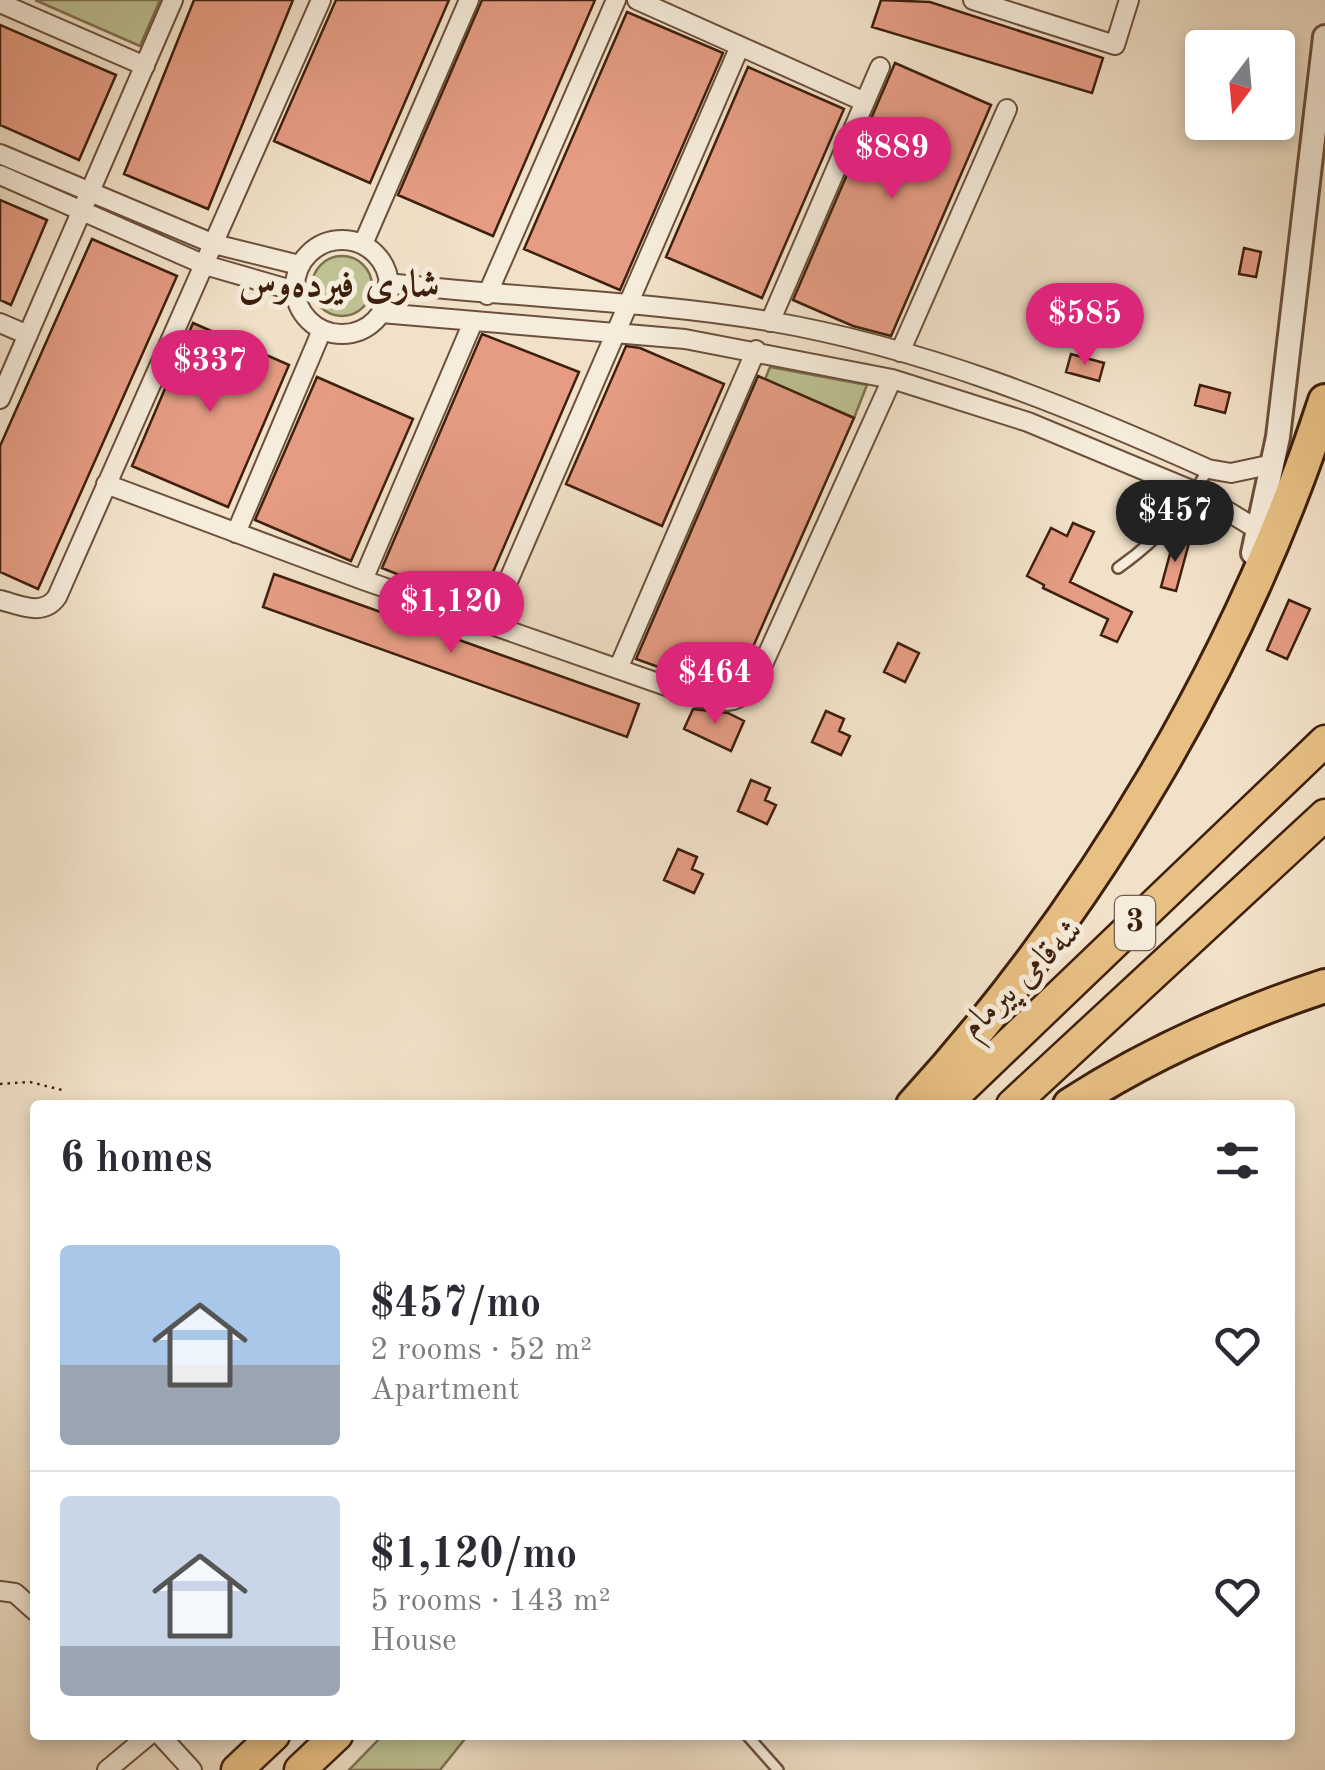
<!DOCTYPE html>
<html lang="en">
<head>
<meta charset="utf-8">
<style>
	:root { --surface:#fff; --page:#f2f2f3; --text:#2b2b33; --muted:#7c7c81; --line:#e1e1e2; --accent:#db2777 }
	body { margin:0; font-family:"Old Standard TT",Amiri,serif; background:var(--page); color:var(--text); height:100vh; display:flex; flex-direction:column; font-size:38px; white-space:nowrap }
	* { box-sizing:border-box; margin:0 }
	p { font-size:32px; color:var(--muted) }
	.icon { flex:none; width:55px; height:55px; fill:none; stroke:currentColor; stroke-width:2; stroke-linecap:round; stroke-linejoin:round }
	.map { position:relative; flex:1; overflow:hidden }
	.sheet { position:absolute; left:30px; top:1100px; width:1265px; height:640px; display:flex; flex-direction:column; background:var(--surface); border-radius:10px; box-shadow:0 5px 15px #0003 }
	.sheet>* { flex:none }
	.needle { width:65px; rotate:196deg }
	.controls { position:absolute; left:1185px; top:30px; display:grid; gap:20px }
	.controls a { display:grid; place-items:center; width:110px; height:110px; border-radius:10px; background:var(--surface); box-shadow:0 5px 15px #0003; font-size:50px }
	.price { position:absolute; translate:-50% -85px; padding:0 22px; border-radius:35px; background:var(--accent); color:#fff; font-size:32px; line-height:65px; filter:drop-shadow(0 2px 5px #0008) }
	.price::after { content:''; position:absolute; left:50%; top:60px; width:30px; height:22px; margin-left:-15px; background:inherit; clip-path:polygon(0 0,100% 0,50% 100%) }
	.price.on { background:#222; color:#fff }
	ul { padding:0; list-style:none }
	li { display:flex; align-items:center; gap:30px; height:250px; padding:0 30px }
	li+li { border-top:2px solid var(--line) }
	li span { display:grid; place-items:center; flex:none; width:280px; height:200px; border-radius:10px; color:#555 }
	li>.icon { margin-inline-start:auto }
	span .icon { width:120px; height:120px; fill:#fffc; stroke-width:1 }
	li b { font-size:42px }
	h2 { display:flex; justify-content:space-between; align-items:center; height:120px; padding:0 30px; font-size:42px }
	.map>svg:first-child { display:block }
	.green { fill:#bec293; stroke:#7e7150; stroke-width:2.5 }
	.building { fill:#e59c83; stroke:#3f200d; stroke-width:2.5 }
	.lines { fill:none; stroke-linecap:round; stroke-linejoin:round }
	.service-casing { stroke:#6c503c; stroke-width:14 }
	.minor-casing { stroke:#6c503c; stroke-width:22 }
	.tertiary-casing { stroke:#6c503c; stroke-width:28 }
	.trunk-casing { stroke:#3f200d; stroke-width:35 }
	.motorway-casing { stroke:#3f200d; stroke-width:38 }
	.path { stroke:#3f200d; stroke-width:2.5; stroke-dasharray:2.5 5; stroke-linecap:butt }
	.service { stroke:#f6ecdb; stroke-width:9 }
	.minor { stroke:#f6ecdb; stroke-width:18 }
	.tertiary { stroke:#f6ecdb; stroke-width:22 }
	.trunk { stroke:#e8c084; stroke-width:30 }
	.motorway { stroke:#e8c084; stroke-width:32 }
	.labels { text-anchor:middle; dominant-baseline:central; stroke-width:10; stroke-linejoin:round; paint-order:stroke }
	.shield { fill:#f6ecdb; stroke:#765d4b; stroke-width:2.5 }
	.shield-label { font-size:32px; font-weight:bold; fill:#3f200d }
	.street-label { font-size:35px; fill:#3f200d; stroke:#f6ecdb }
	.neighbourhood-label { font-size:38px; font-weight:bold; fill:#3f200d; stroke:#f6ecdb }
</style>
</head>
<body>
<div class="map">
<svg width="1325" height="1770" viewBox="0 0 1325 1770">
	<rect width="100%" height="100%" fill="#f1e1c8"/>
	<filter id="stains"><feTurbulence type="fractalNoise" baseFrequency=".002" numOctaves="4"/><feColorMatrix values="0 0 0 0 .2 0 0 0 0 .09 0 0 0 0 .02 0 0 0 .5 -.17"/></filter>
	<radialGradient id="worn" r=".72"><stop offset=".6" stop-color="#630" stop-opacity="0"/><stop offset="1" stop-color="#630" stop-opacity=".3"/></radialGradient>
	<path class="green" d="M35 0H160L140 46Z
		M312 286a30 30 0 1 1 60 0a30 30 0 1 1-60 0Z
		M770 367 867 385 854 418 765 379Z
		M383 1735H468L440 1770H349Z"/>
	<path class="building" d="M194 0H293L208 209 124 174Z
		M336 0H449L370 183 274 141Z
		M482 0H595L493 236 398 195Z
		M881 0 930 2 1103 58 1092 93 872 27Z
		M627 12 723 53 620 290 524 249Z
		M0 25 116 75 79 160 0 125Z
		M895 63 991 105 891 336 853 326 793 300Z
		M748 67 844 109 762 298 666 257Z
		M0 200 47 220 11 305 0 300Z
		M92 239 177 276 38 589 0 572V446Z
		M1244 248 1261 252 1256 277 1239 274Z
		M193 323 289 365 228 507 132 466Z
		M482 334 579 372 478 607 382 568Z
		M626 346 640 348 724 384 662 526 566 484Z
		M1071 354 1104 363 1099 381 1066 372Z
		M758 376 854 418 737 683 717 688 636 659Z
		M317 377 413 419 351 561 255 520Z
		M1200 385 1230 393 1225 413 1195 405Z
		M1073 523 1094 532 1070 582 1132 612 1117 642 1101 635 1108 619 1043 588 1044 585 1027 576 1051 528 1067 536Z
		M1174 539 1189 543 1176 591 1161 587Z
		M274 574 639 704 627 737 263 607Z
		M1289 600 1310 609 1287 659 1267 650Z
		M898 643 919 653 905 682 884 672Z
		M693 709 728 713 744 721 731 751 684 729Z
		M826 711 844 719 839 731 850 736 841 755 812 742Z
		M751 780 770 788 765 800 776 805 767 824 738 811Z
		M678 849 697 857 692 869 703 874 694 893 664 880Z"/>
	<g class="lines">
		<g class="service-casing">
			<path id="service" d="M1118 568C1155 542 1186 510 1208 469
				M747 1735 778 1770"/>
		</g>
		<g class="minor-casing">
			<path id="minor" d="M637 0 865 102
				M973 0 1115 45 1129 0
				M0 3 145 66
				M0 154 214 244 299 265
				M0 175 205 265 295 291
				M295 287a47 47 0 1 1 94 0a47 47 0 1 1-94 0Z
				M363 244 469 0
				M388 283C514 298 642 300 768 321 921 347 1066 405 1208 469L1231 473 1273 464
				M487 295 616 0
				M381 313 685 339 892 379 1028 422 1196 492 1260 531
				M770 322 880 67
				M0 323 28 335
				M900 352 1007 109
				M0 399 173 0
				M106 484 363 580 698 697C724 703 738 706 755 682L892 379
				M236 533 322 330
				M363 580 473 322
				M0 600C20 605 43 617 57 597L321 0
				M490 623 740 46
				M618 669 756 350
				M0 1591 15 1593 35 1611
				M160 1735 192 1770
				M107 1770 149 1735"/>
		</g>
		<g class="tertiary-casing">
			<path id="tertiary" d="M1253 553 1278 437 1325 37"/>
		</g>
		<g class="trunk-casing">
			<path id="trunk" d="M945 1105 1325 741
				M1012 1105 1325 815
				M237 1770 274 1735
				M300 1770 337 1735"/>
		</g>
		<g class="motorway-casing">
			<path id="motorway" d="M913 1105C1093 908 1243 655 1325 401
				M1070 1105C1150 1053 1234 1016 1325 986"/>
		</g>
		<path class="path" d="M0 1084 30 1082 62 1090"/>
		<use href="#service" class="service"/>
		<use href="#minor" class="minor"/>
		<use href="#tertiary" class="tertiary"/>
		<use href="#trunk" class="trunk"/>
		<use href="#motorway" class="motorway"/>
	</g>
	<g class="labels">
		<rect class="shield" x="1115" y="896" width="40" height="54" rx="8"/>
		<g class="shield-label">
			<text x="1135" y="923">3</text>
		</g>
		<g class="street-label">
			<text transform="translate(1022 979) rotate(-44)">شەقامی پیرمام</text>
		</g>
		<g class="neighbourhood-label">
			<text x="339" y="286">شاری فیردەوس</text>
		</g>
	</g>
	<rect width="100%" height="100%" filter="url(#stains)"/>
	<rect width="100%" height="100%" fill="url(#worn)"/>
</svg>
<div class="controls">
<a><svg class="needle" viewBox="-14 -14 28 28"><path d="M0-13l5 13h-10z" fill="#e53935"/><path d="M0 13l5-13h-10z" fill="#7c7c81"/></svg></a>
</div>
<b class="price" style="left:892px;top:202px">$889</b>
<b class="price" style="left:1085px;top:368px">$585</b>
<b class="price" style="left:210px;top:415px">$337</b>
<b class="price on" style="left:1175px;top:565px">$457</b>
<b class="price" style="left:451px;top:656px">$1,120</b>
<b class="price" style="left:715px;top:727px">$464</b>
<section class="sheet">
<h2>6 homes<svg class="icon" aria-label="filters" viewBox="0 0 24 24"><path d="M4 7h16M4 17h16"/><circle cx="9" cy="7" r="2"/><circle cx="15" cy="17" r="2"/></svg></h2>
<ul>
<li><span style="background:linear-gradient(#a9c7e8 60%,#9aa5b1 0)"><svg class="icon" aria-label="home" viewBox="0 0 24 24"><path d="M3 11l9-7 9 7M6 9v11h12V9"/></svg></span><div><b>$457/mo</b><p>2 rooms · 52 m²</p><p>Apartment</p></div><svg class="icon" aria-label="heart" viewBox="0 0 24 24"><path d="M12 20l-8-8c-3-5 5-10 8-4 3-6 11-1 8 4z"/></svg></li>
<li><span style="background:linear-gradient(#c9d6e8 75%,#9aa5b1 0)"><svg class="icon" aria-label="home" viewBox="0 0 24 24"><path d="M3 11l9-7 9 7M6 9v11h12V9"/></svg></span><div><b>$1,120/mo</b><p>5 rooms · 143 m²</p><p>House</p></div><svg class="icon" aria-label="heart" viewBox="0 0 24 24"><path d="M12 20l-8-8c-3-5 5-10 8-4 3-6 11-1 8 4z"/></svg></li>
</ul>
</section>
</div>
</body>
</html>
